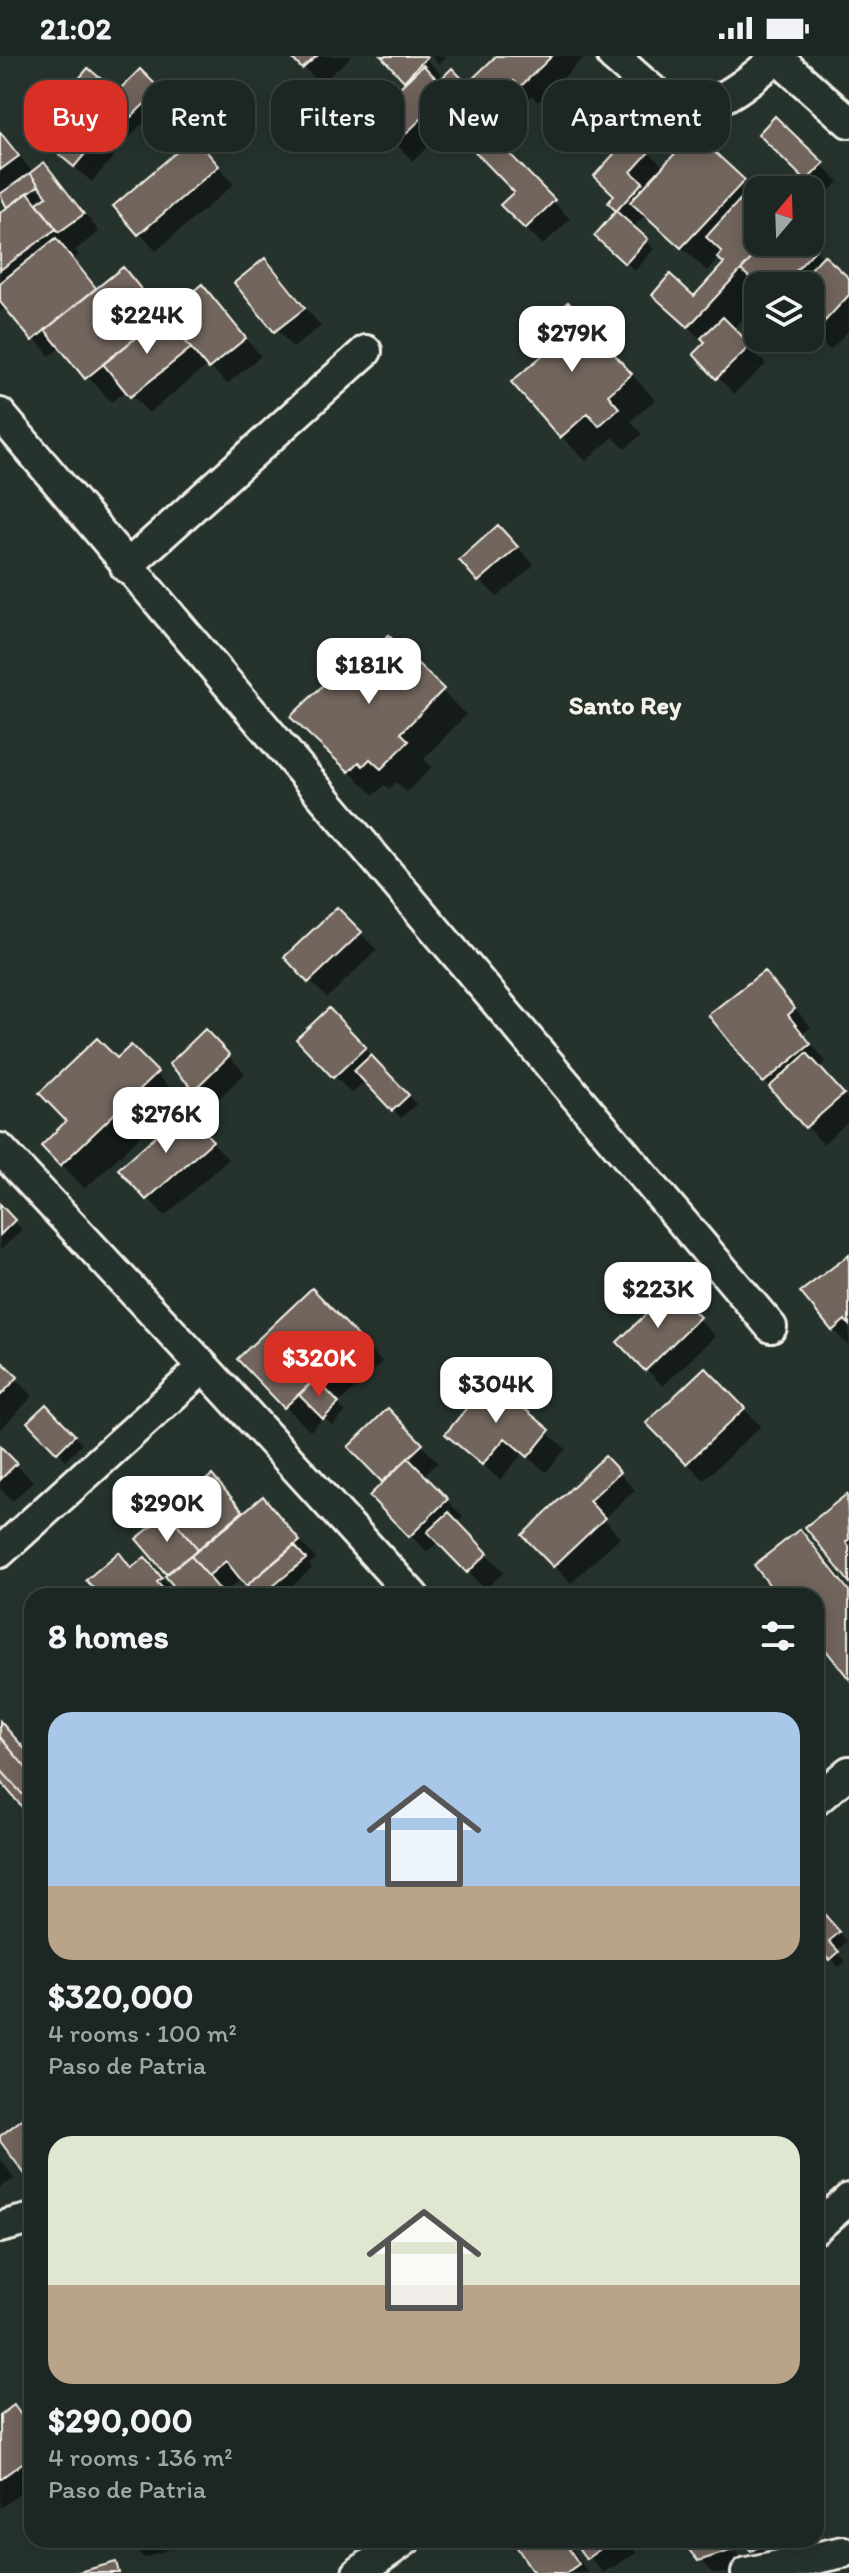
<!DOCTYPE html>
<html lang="en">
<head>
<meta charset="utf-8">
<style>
	:root { --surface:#1c2622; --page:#252e2a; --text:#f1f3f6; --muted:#a0a5a5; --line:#3a4340; --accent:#d93025 }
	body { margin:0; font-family:Itim,sans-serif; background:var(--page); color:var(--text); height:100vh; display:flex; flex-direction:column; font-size:30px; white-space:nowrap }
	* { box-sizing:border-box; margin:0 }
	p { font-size:26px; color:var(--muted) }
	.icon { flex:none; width:44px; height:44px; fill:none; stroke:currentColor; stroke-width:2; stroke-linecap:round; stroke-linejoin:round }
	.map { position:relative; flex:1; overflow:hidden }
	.panel { position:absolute; left:24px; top:1532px; width:800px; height:960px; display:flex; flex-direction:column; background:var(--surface); border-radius:24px; box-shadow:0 4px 20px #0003,0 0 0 2px var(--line) }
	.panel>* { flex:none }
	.banner { position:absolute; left:24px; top:24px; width:802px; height:72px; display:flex; gap:16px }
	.needle { width:52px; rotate:19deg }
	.tools { position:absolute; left:744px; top:120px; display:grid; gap:16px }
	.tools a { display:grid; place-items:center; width:80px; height:80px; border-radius:16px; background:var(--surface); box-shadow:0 4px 20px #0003,0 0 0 2px var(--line); font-size:40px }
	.price { position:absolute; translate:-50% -68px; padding:0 18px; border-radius:16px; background:#fff; color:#222; font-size:26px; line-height:52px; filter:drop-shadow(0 2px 4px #0008) }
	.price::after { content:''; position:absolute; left:50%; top:48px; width:24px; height:18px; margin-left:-12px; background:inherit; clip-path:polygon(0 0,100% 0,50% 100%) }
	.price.current { background:var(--accent); color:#fff }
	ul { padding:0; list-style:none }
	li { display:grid; align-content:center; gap:16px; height:424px; padding:0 24px }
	li span { display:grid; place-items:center; height:248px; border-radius:24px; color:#555 }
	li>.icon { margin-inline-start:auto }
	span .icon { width:144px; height:144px; fill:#fffc; stroke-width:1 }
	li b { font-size:34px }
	h2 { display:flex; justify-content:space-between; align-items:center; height:96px; padding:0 24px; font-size:34px }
	.tag { padding:0 28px; border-radius:24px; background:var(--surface); box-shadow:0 4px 20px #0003,0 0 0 2px var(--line); font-size:28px; line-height:72px }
	.tag.current { background:var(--accent); color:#fff }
	.status { display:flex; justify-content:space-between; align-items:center; height:56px; padding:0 40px; background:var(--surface); direction:ltr }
	.status svg { height:22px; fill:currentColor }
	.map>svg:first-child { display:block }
	.shadow { fill:#0007; fill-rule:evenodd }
	.building { fill:#71655d; stroke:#f4f1e8; stroke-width:2 }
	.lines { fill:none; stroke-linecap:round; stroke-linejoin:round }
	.minor-casing { stroke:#f4f1e8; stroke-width:36 }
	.minor { stroke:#26332d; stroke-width:30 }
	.labels { text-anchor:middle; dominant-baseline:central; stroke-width:7; stroke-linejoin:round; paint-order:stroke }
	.neighbourhood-label { font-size:26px; font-weight:bold; fill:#f4f1e8; stroke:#26332d }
</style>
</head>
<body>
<div class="status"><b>21:02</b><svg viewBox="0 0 49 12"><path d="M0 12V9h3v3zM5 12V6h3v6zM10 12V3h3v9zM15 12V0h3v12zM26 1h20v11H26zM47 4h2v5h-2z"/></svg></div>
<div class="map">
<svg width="849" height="2517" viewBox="0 0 849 2517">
	<rect width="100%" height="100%" fill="#26332d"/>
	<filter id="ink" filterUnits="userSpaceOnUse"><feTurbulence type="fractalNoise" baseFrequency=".0125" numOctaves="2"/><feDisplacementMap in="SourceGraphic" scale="16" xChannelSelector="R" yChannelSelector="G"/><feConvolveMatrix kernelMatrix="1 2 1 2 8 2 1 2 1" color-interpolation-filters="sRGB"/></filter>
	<g filter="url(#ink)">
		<path class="shadow" d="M293 0H352L320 28Z
			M384 0H423L445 22 452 15 500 65 487 77 570 163 543 189 503 149 517 136 451 68 413 105 371 62 408 26Z
			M431 0H447L439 8Z
			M498 0H586L538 46 532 40 507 64 470 27Z
			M140 16 176 51 150 76 141 68 92 126 36 77 117 39Z
			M775 63 839 126 824 140 761 78Z
			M0 76 33 117 44 108 61 125 99 176 75 194 79 199 73 203 98 234 123 213 166 260 202 231 261 300 227 328 208 309 149 357 127 334 111 346 61 291 50 300 7 251 0 256V160L10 152 0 135ZM35 129 37 132 19 145ZM47 137 50 140 38 149 35 146Z
			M632 81 664 111 744 125 752 133 763 134H758V186H810V179L815 184 810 190 849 225V274L830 294 810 276V230H758V246L733 273 766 308 734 338 696 298 706 288 654 239 694 243 726 207 720 201 707 215 646 158 633 172 654 193 635 215 597 179 619 155 610 147 617 139Z
			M194 83 234 128 156 195 116 150Z
			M265 205 321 270 293 292 237 227Z
			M568 248 655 344 631 365 642 378 625 393 613 381 586 405 562 381 553 293Z
			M515 488 534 509 497 541 480 524Z
			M388 582 466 659 424 703 432 711 407 736 396 726 389 733 385 729 374 739 318 685 347 621Z
			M337 854 377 894 327 942 287 901Z
			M764 917 811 971 803 977 826 1006 819 1012 849 1044V1065L823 1088 765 1025Z
			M329 955 416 1048 401 1062 365 1024 352 1038 299 983Z
			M205 976 245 1017 212 1049 172 1008Z
			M131 992 180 1042 85 1133 61 1108 69 1066 117 1004Z
			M202 1074 228 1103 165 1160 121 1113Z
			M0 1151 22 1174 0 1194Z
			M849 1201V1290L833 1274Z
			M672 1236 715 1280 663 1330 619 1286Z
			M337 1259 382 1306 338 1348 346 1356 332 1370 324 1361 310 1375 285 1350Z
			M0 1307 33 1340 0 1374Z
			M705 1314 761 1370 704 1424 649 1368Z
			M490 1327 566 1393 546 1416 523 1397 500 1424 448 1378Z
			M46 1351 82 1388 66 1404 30 1366Z
			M388 1355 438 1406 423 1420 463 1461 457 1467 504 1516 485 1533 439 1485 427 1496 371 1440 385 1426 351 1391Z
			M0 1393 33 1425 13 1445 0 1432Z
			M605 1403 635 1434 604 1463 620 1481 571 1527 525 1479Z
			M228 1439 245 1458 263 1443 316 1503 309 1508 312 1512 281 1540H260L243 1522 223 1538 225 1540H185L139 1483Z
			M847 1441 849 1443V1523L808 1471Z
			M800 1476 824 1500 849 1532V1620L816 1581V1540H782Z
			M119 1499 133 1513 145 1504 178 1540H102Z
			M352 1532 359 1540H343Z
			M817 1853 847 1885 836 1895 846 1905 839 1911 816 1886Z
			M0 2102 14 2123 0 2132Z
			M14 2352 32 2371V2429L0 2452V2362Z
			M127 2484H189V2486L144 2502Z
			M514 2484H566L588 2517H536Z
			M575 2484H628L636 2497 603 2517Z
			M684 2484H726L748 2511 730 2517H713Z
			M744 2484H784L795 2498 769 2510Z"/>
		<path class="building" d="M290 0H317L302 13Z
			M381 0H426L427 1 404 25Z
			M496 0H552L520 31 514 25 488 49 468 27Z
			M423 9 449 36 394 89 368 62Z
			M88 12 117 36 140 13 160 33 131 61 123 52 74 111 33 77Z
			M452 12 493 55 480 68 439 25Z
			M449 36 555 144 525 173 500 149 514 136 433 52Z
			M775 60 824 107 806 125 758 78Z
			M0 76 19 100 0 114Z
			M694 77 745 124 681 192 630 146Z
			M632 78 650 95 631 116 643 126 616 155 608 147 614 139 594 120Z
			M194 81 219 110 138 179 113 150Z
			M44 106 84 158 59 176 37 147 47 140 30 117Z
			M30 117 39 129 7 152 0 138Z
			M757 125 766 134H758V186H767L688 271 652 239 670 218 694 240 724 207 717 202 722 196 706 181Z
			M28 136 56 173 0 214V157Z
			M616 155 648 183 625 208 594 180Z
			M56 182 96 232 32 285 0 246V227Z
			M767 186H808L816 193 782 230H759L741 214Z
			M824 199 849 222V239L812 279 810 277V230H795Z
			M265 202 305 252 274 276 234 227Z
			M123 211 163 260 85 323 45 274Z
			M202 228 246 282 208 313 164 259Z
			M568 246 632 318 608 339 619 352 599 370 588 357 560 382 511 326 550 293 534 275Z
			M164 259 191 292 130 341 103 308Z
			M723 261 751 289 716 323 693 298 705 286 701 282Z
			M498 469 518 491 478 526 459 504Z
			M388 579 444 633 401 677 409 685 381 713 370 703 363 710 359 706 349 716 290 661 341 612 347 618 360 605 353 598 365 587 372 595Z
			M337 851 362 876 308 927 284 901Z
			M764 915 795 953 788 959 811 988 763 1027 708 959Z
			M329 952 366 991 333 1022 296 983Z
			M205 973 230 999 194 1034 169 1008Z
			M97 982 117 1002 131 989 158 1016 60 1110 41 1090 66 1065 39 1037Z
			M807 997 844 1038 805 1072 769 1031Z
			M371 999 409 1039 392 1055 354 1015Z
			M185 1054 213 1085 146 1144 118 1113Z
			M0 1148 15 1164 0 1179Z
			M849 1199V1269L845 1264 832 1275 800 1236Z
			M312 1232 359 1281 284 1352 237 1303Z
			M672 1233 700 1261 645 1315 617 1286Z
			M0 1304 18 1321 0 1340Z
			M705 1311 745 1352 686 1408 646 1367Z
			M316 1323 339 1347 323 1363 299 1339Z
			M490 1324 550 1374 528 1401 505 1382 482 1409 445 1378Z
			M46 1348 75 1379 57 1397 27 1366Z
			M388 1352 423 1388 382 1426 348 1391Z
			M0 1390 17 1407 0 1424Z
			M605 1400 620 1416 589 1445 605 1462 553 1511 522 1479Z
			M408 1402 448 1443 409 1481 369 1440Z
			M212 1419 243 1455 198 1493 167 1456Z
			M847 1438 849 1483 846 1486 849 1490V1526L805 1471Z
			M263 1440 300 1485 246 1530 226 1505 208 1520 191 1500Z
			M449 1456 488 1497 467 1517 427 1476Z
			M168 1457 198 1493 166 1518 136 1483Z
			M800 1473 849 1535V1623L816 1582V1540H778L754 1509Z
			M294 1489 306 1503 261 1540H257L247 1529Z
			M119 1496 131 1512 145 1501 162 1522 157 1526 169 1540H100L86 1524Z
			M191 1499V1500L225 1540H182L165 1520Z
			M0 1665 32 1701V1749L0 1713Z
			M0 1681 32 1719V1763L0 1725Z
			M817 1850 840 1876 829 1885 839 1896 830 1904 816 1889Z
			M29 2058 32 2062V2117L27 2121 0 2085V2080Z
			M14 2349 32 2375V2400L0 2423V2359Z
			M512 2484H563L579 2508 566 2517H534Z
			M573 2484H613L586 2503Z
			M681 2484H725L733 2494 698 2505Z
			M741 2484H772L751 2495Z
			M116 2506 119 2517H75Z"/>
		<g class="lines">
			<g class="minor-casing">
				<path id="minor" d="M613 0C629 13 644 29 661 41 703 70 746 26 777 2
					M775 0 849 66
					M0 358 771 1271
					M126 511 366 295
					M0 1093 204 1311 413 1540
					M0 1496 204 1311
					M816 1744 849 1716
					M0 2171 32 2163
					M816 2172 849 2143
					M358 2517 405 2484
					M747 2517 843 2496"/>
			</g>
			<use href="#minor" class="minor"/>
		</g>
	</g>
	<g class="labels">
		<g class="neighbourhood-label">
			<text x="625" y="649">Santo Rey</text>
		</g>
	</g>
</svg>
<div class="tools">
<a><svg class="needle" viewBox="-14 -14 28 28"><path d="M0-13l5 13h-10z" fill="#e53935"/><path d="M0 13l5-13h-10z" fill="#a0a5a5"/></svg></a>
<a><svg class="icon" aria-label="layers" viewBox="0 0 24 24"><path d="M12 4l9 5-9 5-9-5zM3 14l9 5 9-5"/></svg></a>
</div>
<b class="price" style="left:147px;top:300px">$224K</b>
<b class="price" style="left:572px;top:318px">$279K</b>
<b class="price" style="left:369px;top:650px">$181K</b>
<b class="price" style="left:166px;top:1099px">$276K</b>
<b class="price" style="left:658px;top:1274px">$223K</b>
<b class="price current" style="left:319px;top:1343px">$320K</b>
<b class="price" style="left:496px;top:1369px">$304K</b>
<b class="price" style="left:167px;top:1488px">$290K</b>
<div class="banner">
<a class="tag current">Buy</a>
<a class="tag">Rent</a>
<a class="tag">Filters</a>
<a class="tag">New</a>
<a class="tag">Apartment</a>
</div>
<section class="panel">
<h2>8 homes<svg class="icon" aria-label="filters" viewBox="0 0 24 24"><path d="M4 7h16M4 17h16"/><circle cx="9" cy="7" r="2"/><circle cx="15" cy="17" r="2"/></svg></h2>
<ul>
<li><span style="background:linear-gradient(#a9c7e8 70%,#b9a48a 0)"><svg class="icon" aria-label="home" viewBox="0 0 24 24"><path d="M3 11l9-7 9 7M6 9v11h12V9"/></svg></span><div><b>$320,000</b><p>4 rooms · 100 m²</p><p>Paso de Patria</p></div></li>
<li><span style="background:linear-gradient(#dfe7d0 60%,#b9a48a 0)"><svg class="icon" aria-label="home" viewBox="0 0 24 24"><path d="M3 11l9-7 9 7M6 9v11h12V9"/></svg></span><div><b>$290,000</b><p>4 rooms · 136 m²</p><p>Paso de Patria</p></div></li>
</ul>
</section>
</div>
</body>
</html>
